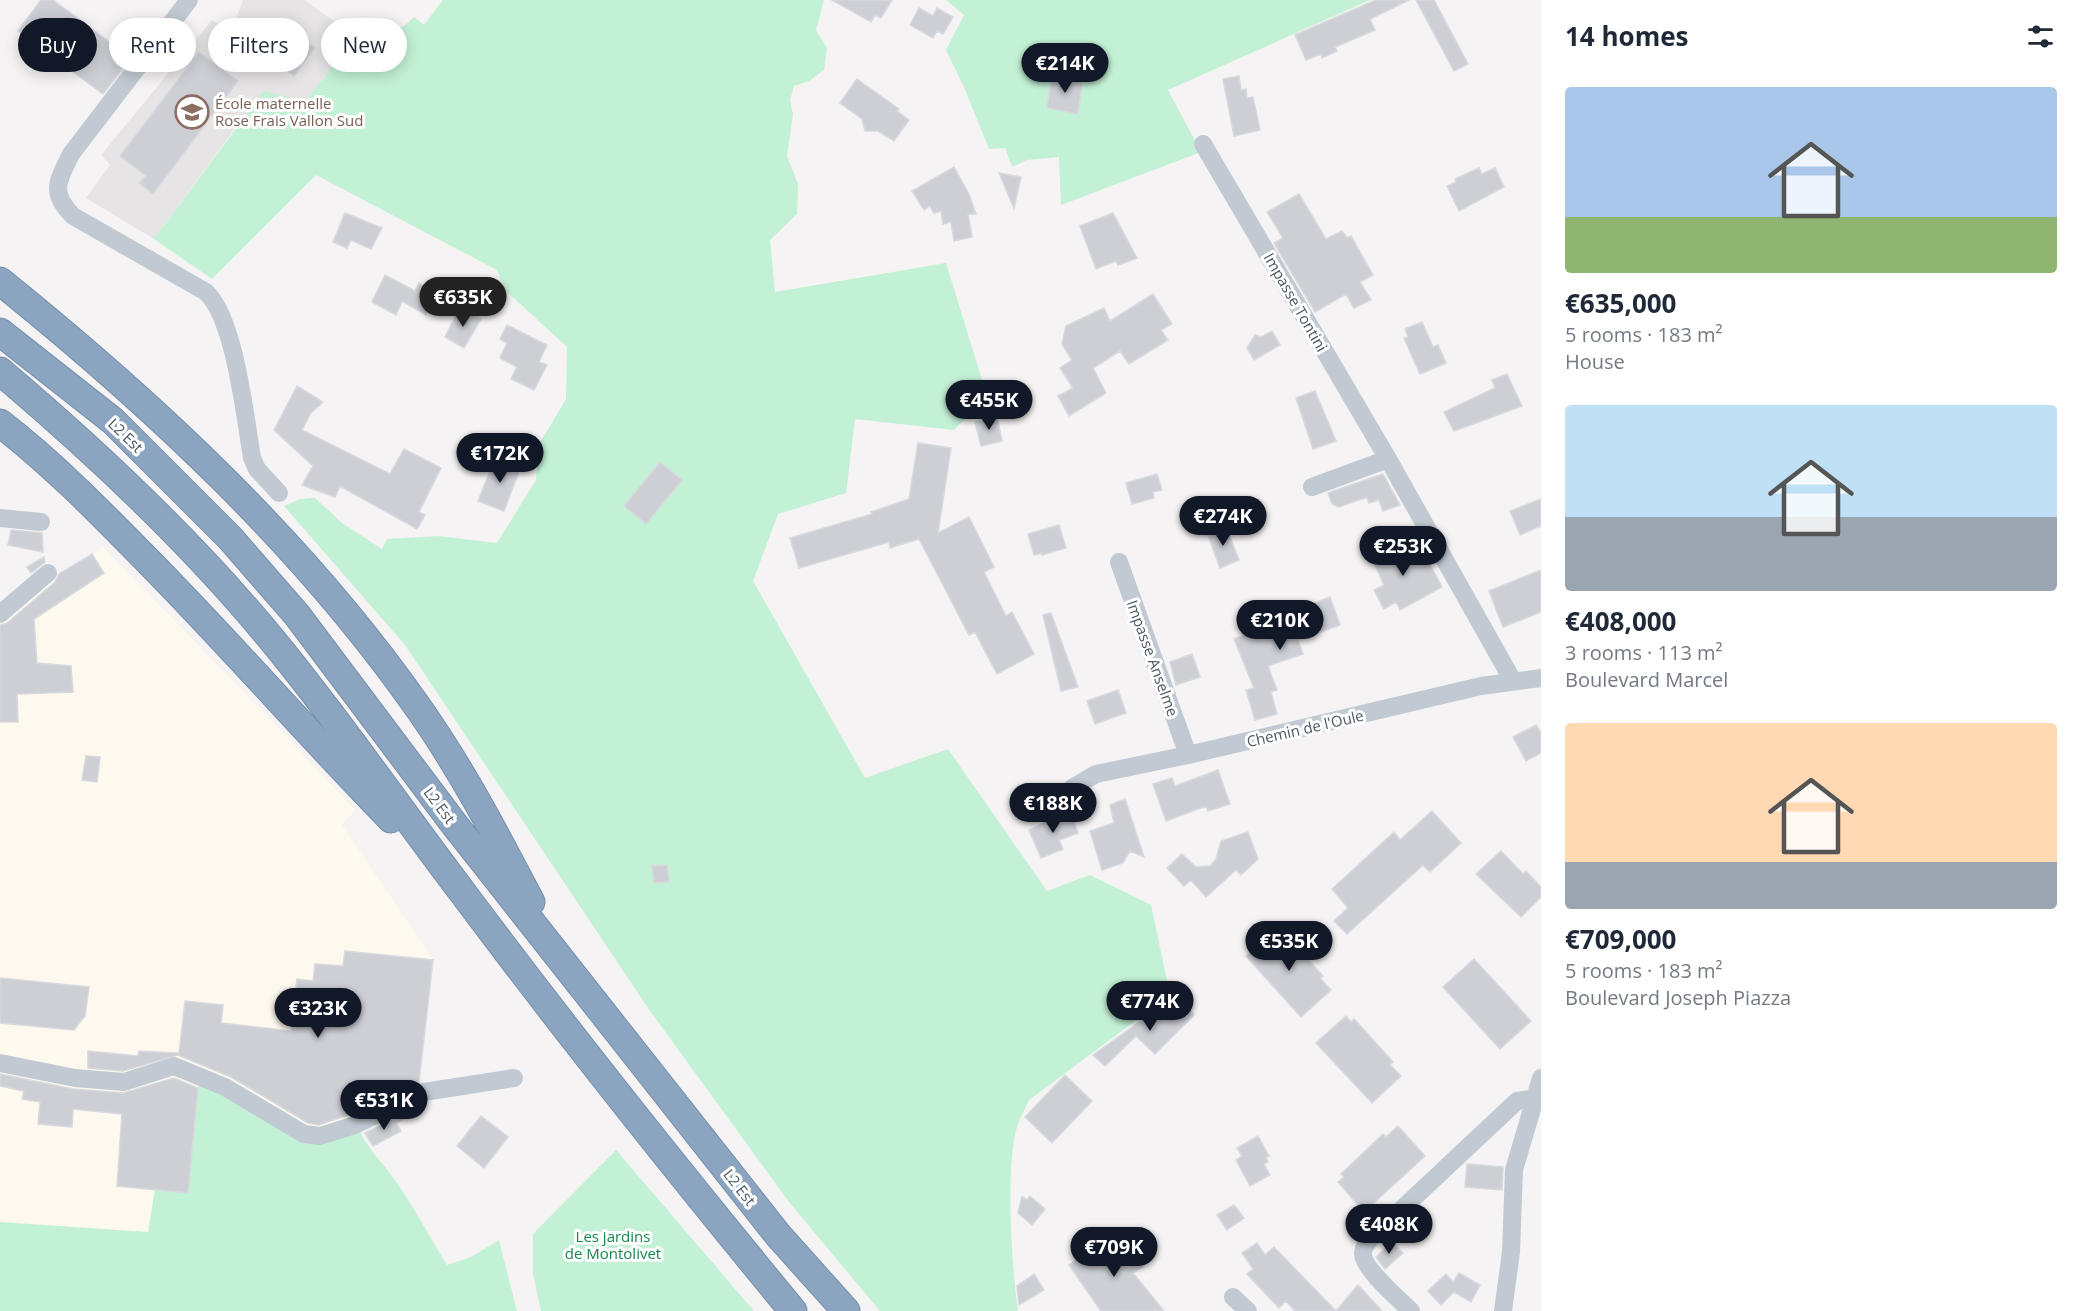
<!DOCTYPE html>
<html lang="en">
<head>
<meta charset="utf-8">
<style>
	:root { --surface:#fff; --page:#f2f2f3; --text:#1f2937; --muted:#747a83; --accent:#111827 }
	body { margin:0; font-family:"Open Sans",sans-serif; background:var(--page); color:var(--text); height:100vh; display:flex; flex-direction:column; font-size:22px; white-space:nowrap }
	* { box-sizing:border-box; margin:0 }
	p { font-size:20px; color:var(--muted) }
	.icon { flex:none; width:33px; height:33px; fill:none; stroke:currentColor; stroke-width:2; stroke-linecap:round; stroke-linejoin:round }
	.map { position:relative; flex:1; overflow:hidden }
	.sheet { display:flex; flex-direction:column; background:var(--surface); width:540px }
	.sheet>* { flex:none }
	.guide { position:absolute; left:18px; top:18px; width:570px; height:54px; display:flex; gap:12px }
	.price { position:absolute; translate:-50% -51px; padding:0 14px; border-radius:21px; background:var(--accent); color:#fff; font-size:20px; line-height:39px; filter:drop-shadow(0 2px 3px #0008) }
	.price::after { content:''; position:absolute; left:50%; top:36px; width:18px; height:14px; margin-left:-9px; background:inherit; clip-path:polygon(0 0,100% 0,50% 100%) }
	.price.current { background:#222; color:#fff }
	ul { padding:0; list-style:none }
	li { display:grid; align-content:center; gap:12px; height:318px; padding:0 24px }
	li span { display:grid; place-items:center; height:186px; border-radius:6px; color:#555 }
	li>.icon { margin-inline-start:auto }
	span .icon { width:108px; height:108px; fill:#fffc; stroke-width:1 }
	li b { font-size:26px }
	h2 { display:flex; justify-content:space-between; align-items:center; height:72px; padding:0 24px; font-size:26px }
	.tag { padding:0 21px; border-radius:27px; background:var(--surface); box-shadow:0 3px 15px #0003; font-size:21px; line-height:54px }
	.tag.current { background:var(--accent); color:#fff }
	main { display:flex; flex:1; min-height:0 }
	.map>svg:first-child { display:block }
	.commercial { fill:#fdf9ef }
	.education { fill:#e6e4e5 }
	.green { fill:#c3f1d5 }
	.building { fill:#cdcfd5; stroke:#d7d9de; stroke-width:1.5 }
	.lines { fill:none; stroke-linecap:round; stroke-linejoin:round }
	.highway-casing { stroke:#7690ad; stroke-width:29 }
	.minor { stroke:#c1cad2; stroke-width:18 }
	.highway { stroke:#8ba5c1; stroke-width:27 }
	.labels { text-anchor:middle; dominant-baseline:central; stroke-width:6; stroke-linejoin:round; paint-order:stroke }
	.education-label { font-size:15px; fill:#785e54; stroke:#fff; text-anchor:start }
	.street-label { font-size:15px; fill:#4a5661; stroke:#fff }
	.park-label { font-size:15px; fill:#17864f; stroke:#fff }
</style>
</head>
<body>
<main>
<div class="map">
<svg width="1541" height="1311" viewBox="0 0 1541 1311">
	<rect width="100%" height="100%" fill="#f5f3f3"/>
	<path class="commercial" d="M103 547 269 718 355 810 342 825 433 960 418 1090 326 1128 309 1129 199 1081 188 1193 148 1232 0 1222V621L51 579Z"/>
	<path class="education" d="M243 0H305L355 37 305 102 239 123 154 239 86 198 110 165 101 155 212 20 228 30 235 22Z"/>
	<path class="green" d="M443 0H824L816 30 827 48 824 70 809 81 794 86 790 100 793 114 787 156 798 184 797 214 770 240 775 292 946 263 987 396 954 430 855 419 846 493 778 514 753 581 865 778 948 749 1047 891 1090 875 1151 905 1170 995 1029 1100C1026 1107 1022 1114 1019 1121 1004 1160 1012 1268 1018 1311H880L789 1202 648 1008 405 645 284 506 301 499 315 498 342 523 382 549 387 539 438 536 497 543 536 480 538 446 566 399 567 347 506 291 497 270 316 175 212 279 154 239 264 91 305 102 355 37C380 37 397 35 414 17L424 25Z
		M946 0H1370L1168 90 1201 152 1061 205 1059 157 1027 160 1012 167 1005 148 989 149 964 87 946 50 964 15Z
		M199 1081 303 1142 359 1130C370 1153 385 1164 399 1186 416 1211 431 1239 447 1265L471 1257 499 1240 517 1311H0V1222L148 1232 155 1189 188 1192Z
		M616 1150 754 1311H541L533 1274V1234Z"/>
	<path class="building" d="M41 0H53L120 50 114 59 124 67 103 94 18 31Z
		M832 0H892L881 18 875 15 871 22Z
		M1376 0H1409L1370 19 1375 30 1335 47 1337 51 1322 58 1321 54 1306 60 1295 35Z
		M1416 0H1434L1468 64 1454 71Z
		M919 8 933 16 937 8 953 17 943 34 937 31 933 38 910 25Z
		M287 26 315 48 294 76 265 55Z
		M199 52 238 81 153 194 139 183 146 176 120 156Z
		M1052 74 1083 79 1078 114 1047 108Z
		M1239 76 1241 90 1246 89 1247 98 1253 97 1260 130 1234 136 1223 79Z
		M857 79 899 109 897 111 909 120 894 141 878 131H865L862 119 840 103Z
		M954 167 969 194 976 214H968L972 237 954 241 951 222 943 224 941 211 934 213 930 206 924 210 912 191Z
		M1479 168 1482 174 1495 168 1504 187 1459 211 1447 186 1456 182 1455 179Z
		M999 173 1021 177 1014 208Z
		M1299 194 1326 239 1342 231 1347 238 1351 236 1373 275 1360 282 1371 300 1354 308 1346 294 1315 312 1274 243 1283 238 1267 212Z
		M345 213 382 228 371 249 351 240 347 248 333 242Z
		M1113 213 1137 258 1118 265 1116 261 1096 269 1080 226Z
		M385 275 415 291 419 283 436 293 426 315 402 301 396 315 372 302Z
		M1153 294 1172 324 1161 330 1168 340 1129 364 1120 351 1093 368 1106 393 1069 416 1058 396 1073 388 1060 368 1072 360 1062 344 1066 326 1104 308 1110 321Z
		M460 307 481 319 464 348 445 337Z
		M1422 322 1433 347 1438 345 1446 363 1420 374 1404 338 1408 337 1405 329Z
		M507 325 547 345 539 362 547 365 534 390 511 379 517 367 500 358 507 343 500 339Z
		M1272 331 1280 345 1254 360 1247 348 1255 335 1261 337Z
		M1507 374 1522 406 1454 431 1444 412 1495 388 1492 380Z
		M297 386 323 402 311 413 302 430 390 474 404 449 441 468 419 512 425 515 417 529 340 486 335 497 302 485 313 466 274 430Z
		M1315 391 1336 441 1313 449 1296 398Z
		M997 417 1002 441 981 446 975 422Z
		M918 443 951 448 938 533 969 517 994 567 984 572 1006 616 1012 612 1034 654 997 674 975 632 969 635 919 539 890 548 889 542 799 568 790 538 872 514 871 512 909 499Z
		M496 456 521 466 504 511 478 501Z
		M660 462 682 480 646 524 624 506Z
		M1157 474 1162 490 1153 492 1154 498 1132 504 1126 483Z
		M1383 474 1400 505 1383 511 1379 500 1369 503 1367 497 1339 507 1332 504 1328 493Z
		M1541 499V526L1520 535 1510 511Z
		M1059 525 1066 548 1042 555V553L1034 555 1028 534Z
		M1226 527 1239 560 1220 568 1207 533Z
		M11 530 42 533 43 552 8 545Z
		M1391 541 1399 560 1410 554 1425 555 1442 587 1400 610 1396 602 1384 609 1374 590 1384 585 1368 550Z
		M92 554 104 573 34 619 37 663 71 666 73 692 17 694 18 722H0V625L7 623 55 582 59 574Z
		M44 557 45 562 31 573 27 567Z
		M1541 570V612L1503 627 1489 591Z
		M1330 597 1340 625 1298 640 1303 654 1268 666 1277 690 1271 692 1277 714 1255 720 1246 690 1254 688 1234 639 1304 613 1302 608Z
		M1051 613 1078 687 1061 691 1043 615Z
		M1192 654 1200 677 1176 685 1170 662Z
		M1118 690 1126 713 1095 724 1087 701Z
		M1536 725 1541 733V753L1526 761 1513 737Z
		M86 756 100 757 97 782 82 780Z
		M1218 770 1230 804 1208 811 1206 806 1166 821 1153 784 1172 778 1175 786Z
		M1125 799 1144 857 1130 851 1123 863 1102 870 1090 831 1114 823 1110 805Z
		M1070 810 1078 833 1059 840 1063 849 1041 858 1029 830Z
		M1432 811 1461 843 1430 872 1423 865 1347 934 1334 921 1348 908 1332 889 1394 832 1400 840Z
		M1248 832 1258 859 1241 875 1236 870 1206 897 1191 880 1184 886 1167 868 1182 854 1196 867 1210 866 1216 859 1221 841Z
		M1501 851 1523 874 1526 871 1541 887V897L1521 917 1476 874Z
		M667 865 669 882 654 883 652 866Z
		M1275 929 1281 935 1284 933 1323 976 1320 978 1331 990 1301 1017 1246 956Z
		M345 951 433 960 419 1082 351 1114 319 1125 308 1123 231 1077 178 1055 123 1071 88 1068V1051L138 1056 139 1051 179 1053 185 1001 223 1005 221 1023 291 1031 297 979 313 981 315 964 343 966Z
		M1474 959 1531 1021 1500 1049 1443 987Z
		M0 978 89 987 85 1016 74 1030 0 1023Z
		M1181 997 1194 1015 1155 1054 1136 1036 1105 1066 1093 1055 1145 1018 1152 1026 1168 1007Z
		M1346 1016 1351 1022 1354 1019 1357 1022 1393 1062 1390 1065 1401 1076 1372 1103 1316 1043Z
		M0 1074 73 1089 123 1093 174 1078 198 1088 188 1193 117 1186 122 1114 73 1109 72 1127 38 1124 40 1102 22 1099 24 1091 0 1086Z
		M1065 1075 1092 1101 1052 1143 1025 1117Z
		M401 1115 404 1119 396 1123 401 1131 373 1146 365 1133Z
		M481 1116 508 1137 484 1168 457 1146Z
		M1398 1126 1425 1156 1364 1212 1338 1182 1344 1177 1341 1174 1383 1134 1386 1137Z
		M1258 1136 1269 1156 1266 1157 1268 1162 1264 1164 1270 1175 1250 1186 1236 1160 1242 1156 1237 1148Z
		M1467 1164 1503 1167 1502 1190 1465 1187Z
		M1022 1196 1027 1200 1030 1196 1045 1209 1032 1225 1018 1213Z
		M1234 1205 1244 1218 1227 1230 1217 1215Z
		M1113 1233 1123 1248 1128 1244 1144 1266 1133 1273 1164 1311H1101L1069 1265Z
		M1392 1242 1403 1253 1385 1269 1376 1257Z
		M1257 1243 1265 1255 1274 1247 1336 1311 1358 1285 1382 1311H1295L1286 1301 1279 1308 1247 1274 1253 1269 1242 1253Z
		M1459 1273 1480 1285 1471 1302 1454 1292 1441 1305 1428 1291 1446 1274 1453 1282Z
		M1034 1274 1044 1290 1019 1305 1017 1286Z"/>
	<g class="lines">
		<g class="highway-casing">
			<path id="highway" d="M0 281C154 405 303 544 417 706 461 768 496 835 531 902
				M0 332 113 421 230 538 297 615 454 824 778 1235 846 1311
				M0 371C97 453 192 542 273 641 340 722 399 809 463 893 569 1035 680 1174 793 1311
				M0 423C53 464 100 512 147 560 230 644 308 734 391 819"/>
		</g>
		<path class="minor" d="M189 0 71 154C58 181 49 192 73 216L206 292C235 319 245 417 252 458L257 469 279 493
			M1203 144 1388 459 1513 681
			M1312 487 1388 459
			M0 518 41 522
			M1119 562 1188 755
			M0 614 48 573
			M1072 788 1096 774 1188 755 1481 686 1541 678
			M0 1063 75 1078 124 1082 174 1066 225 1087 304 1134 320 1136 355 1125 424 1092 514 1078
			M1233 1297 1248 1311
			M1411 1311C1400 1300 1362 1268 1363 1253 1363 1247 1368 1242 1372 1237L1517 1101 1541 1097
			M1503 1311 1511 1252 1514 1170 1541 1078"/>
		<use href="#highway" class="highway"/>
	</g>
	<defs>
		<g id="school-ring" transform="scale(1.725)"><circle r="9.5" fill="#fff" stroke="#8d6e63" stroke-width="1.5"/><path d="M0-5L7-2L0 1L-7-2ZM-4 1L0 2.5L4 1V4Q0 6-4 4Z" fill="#8d6e63"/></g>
	</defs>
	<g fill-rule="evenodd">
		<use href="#school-ring" x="192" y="112"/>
	</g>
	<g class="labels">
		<g class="education-label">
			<text x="215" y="103">École maternelle<tspan x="215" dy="17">Rose Frais Vallon Sud</tspan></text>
		</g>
		<g class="street-label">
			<text transform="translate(1296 302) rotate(60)">Impasse Tontini</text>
			<text transform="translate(126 435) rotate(44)">L2 Est</text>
			<text transform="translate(1153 658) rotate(70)">Impasse Anselme</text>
			<text transform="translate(1305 728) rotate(-13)">Chemin de l'Oule</text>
			<text transform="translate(440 805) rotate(53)">L2 Est</text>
			<text transform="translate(740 1187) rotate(52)">L2 Est</text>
		</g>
		<g class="park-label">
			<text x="613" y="1236">Les jardins<tspan x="613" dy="17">de Montolivet</tspan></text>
		</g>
	</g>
</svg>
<b class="price" style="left:1065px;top:94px">€214K</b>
<b class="price current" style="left:463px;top:328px">€635K</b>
<b class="price" style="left:989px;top:431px">€455K</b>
<b class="price" style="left:500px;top:484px">€172K</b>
<b class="price" style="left:1223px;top:547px">€274K</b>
<b class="price" style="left:1403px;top:577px">€253K</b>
<b class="price" style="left:1280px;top:651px">€210K</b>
<b class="price" style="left:1053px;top:834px">€188K</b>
<b class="price" style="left:1289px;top:972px">€535K</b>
<b class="price" style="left:1150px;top:1032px">€774K</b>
<b class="price" style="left:318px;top:1039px">€323K</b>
<b class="price" style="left:384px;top:1131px">€531K</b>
<b class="price" style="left:1389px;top:1255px">€408K</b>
<b class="price" style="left:1114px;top:1278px">€709K</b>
<div class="guide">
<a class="tag current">Buy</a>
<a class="tag">Rent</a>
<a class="tag">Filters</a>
<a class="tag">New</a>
</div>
</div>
<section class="sheet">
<h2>14 homes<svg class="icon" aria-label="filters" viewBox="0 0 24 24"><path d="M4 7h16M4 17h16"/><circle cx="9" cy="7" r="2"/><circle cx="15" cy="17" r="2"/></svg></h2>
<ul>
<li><span style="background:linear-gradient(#a9c7e8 70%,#8fb573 0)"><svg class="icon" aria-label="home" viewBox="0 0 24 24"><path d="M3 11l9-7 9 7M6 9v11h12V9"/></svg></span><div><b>€635,000</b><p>5 rooms · 183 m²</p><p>House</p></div></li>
<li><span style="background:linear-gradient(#bfe0f5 60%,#9aa5b1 0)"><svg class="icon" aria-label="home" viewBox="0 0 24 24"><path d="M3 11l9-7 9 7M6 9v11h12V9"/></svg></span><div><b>€408,000</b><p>3 rooms · 113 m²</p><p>Boulevard Marcel</p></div></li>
<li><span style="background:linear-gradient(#ffd9b3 75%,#9aa5b1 0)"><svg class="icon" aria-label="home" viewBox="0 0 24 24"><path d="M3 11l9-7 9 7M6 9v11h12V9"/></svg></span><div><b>€709,000</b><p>5 rooms · 183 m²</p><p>Boulevard Joseph Piazza</p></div></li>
</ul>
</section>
</main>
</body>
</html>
